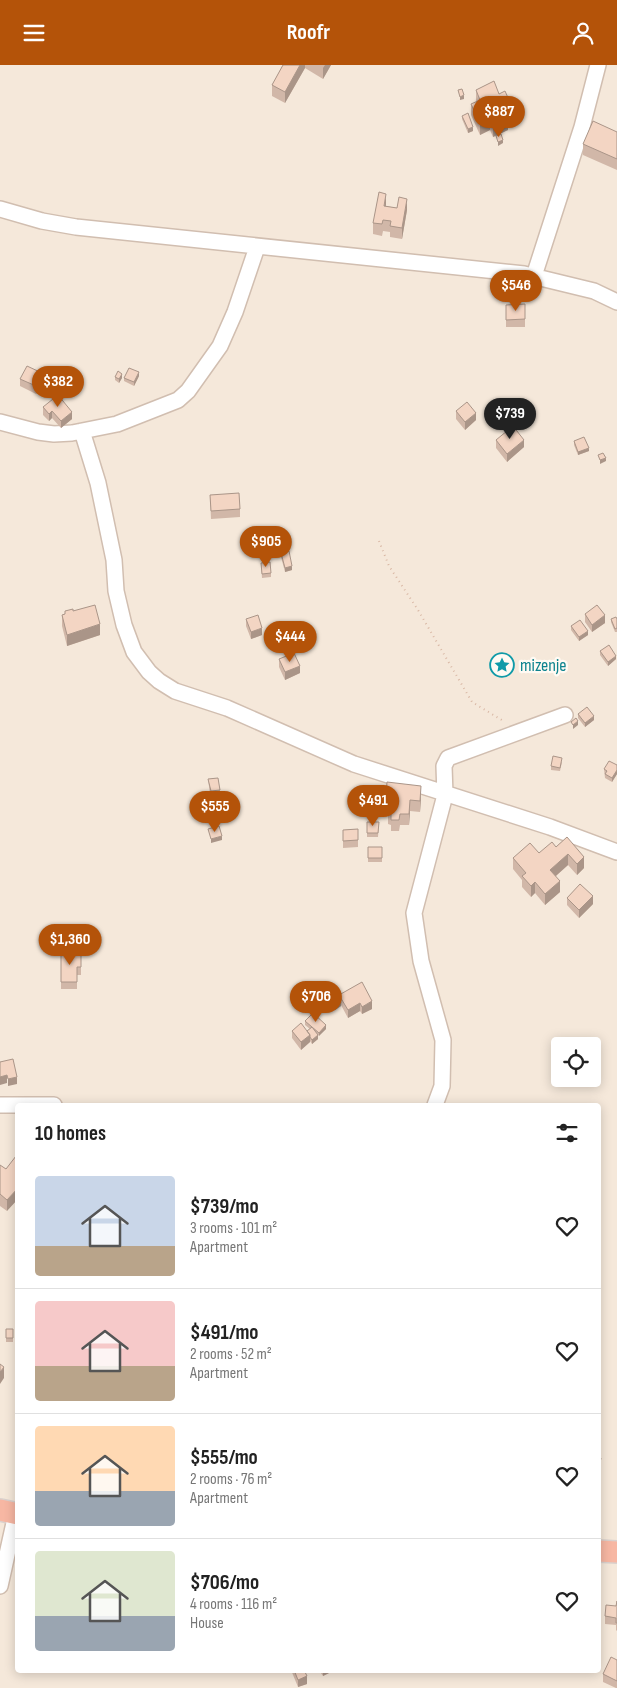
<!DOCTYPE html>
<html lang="en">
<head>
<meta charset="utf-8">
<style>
	:root { --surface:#fff; --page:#f2f2f2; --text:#222; --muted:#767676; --line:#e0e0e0; --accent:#b45309 }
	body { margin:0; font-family:"Sofia Sans Condensed",sans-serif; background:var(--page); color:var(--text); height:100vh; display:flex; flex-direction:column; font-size:19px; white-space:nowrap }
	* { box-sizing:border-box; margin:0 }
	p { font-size:16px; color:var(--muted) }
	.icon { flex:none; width:28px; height:28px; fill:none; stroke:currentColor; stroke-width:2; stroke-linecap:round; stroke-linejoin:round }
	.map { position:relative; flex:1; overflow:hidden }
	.side { position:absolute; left:15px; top:1038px; width:586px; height:570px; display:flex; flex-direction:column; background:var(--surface); border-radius:5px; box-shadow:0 2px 12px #0003 }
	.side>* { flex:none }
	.fabs { position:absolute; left:551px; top:972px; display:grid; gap:10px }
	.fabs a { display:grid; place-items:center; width:50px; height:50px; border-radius:5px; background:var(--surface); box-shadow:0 2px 12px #0003; font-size:25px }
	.price { position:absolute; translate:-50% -42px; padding:0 11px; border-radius:18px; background:var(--accent); color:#fff; font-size:16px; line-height:32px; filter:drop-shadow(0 1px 2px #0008) }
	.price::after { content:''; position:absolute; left:50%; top:30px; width:15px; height:11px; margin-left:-8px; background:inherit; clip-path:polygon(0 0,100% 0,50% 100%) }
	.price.active { background:#222; color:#fff }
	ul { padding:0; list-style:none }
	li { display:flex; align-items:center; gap:15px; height:125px; padding:0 20px }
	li+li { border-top:1px solid var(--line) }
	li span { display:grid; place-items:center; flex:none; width:140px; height:100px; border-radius:5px; color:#555 }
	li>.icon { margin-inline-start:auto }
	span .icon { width:60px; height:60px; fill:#fffc; stroke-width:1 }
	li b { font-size:21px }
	h2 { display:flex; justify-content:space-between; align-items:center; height:60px; padding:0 20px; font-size:21px }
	header { display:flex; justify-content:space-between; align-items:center; height:65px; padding:0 20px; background:var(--accent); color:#fff; font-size:22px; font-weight:700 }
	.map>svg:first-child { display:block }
	.residential { fill:#f5e8da; fill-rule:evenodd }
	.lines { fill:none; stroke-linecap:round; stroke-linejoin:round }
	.minor-casing { stroke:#d1beb0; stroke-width:18 }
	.highway-casing { stroke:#dad1cd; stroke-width:24 }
	.path { stroke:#d9b8a5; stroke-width:2; stroke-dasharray:1 4; stroke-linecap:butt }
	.minor { stroke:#fff; stroke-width:15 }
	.highway { stroke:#f7b7a3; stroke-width:21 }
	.wall { fill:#d1b7a8 }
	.shaded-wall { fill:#aa9588 }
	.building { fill:#f3d5c3; stroke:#aa9588 }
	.labels { text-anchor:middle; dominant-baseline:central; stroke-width:4.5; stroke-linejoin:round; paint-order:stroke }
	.culture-label { font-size:18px; fill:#0d838f; stroke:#fffaf3; text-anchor:start }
</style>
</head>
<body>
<header><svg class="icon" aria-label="menu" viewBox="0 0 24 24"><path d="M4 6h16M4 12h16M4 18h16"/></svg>Roofr<svg class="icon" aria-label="person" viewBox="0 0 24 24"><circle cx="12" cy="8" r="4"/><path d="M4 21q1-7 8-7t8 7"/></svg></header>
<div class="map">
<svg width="617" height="1623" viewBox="0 0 617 1623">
	<rect width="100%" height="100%" fill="#fdf6ec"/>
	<path class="residential" d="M0 0H617V1623H0ZM560 981H592V1014H560ZM18 1040H599V1605H18Z"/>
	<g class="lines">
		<g class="minor-casing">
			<path id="minor" d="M0 144 42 156 76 162 524 209 594 226 617 237
				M534 211 582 62 598 0
				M0 357 38 367 54 369 72 368 117 359 178 335 188 326 220 281 235 247 257 182
				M82 366 98 418 114 495 116 526 124 560 134 587 149 607 159 616 175 626 227 643 354 699 550 762 617 787
				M0 1040H54
				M435 1040 442 1021 443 975 421 896 414 848 445 730 444 701 448 693 565 650
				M0 1521 16 1449"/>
		</g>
		<g class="highway-casing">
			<path id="highway" d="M0 1445 18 1449
				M599 1486 617 1487"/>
		</g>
		<path class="path" d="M379 476 389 501 418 545 472 637 505 657"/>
		<use href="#minor" class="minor"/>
		<use href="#highway" class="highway"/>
	</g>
	<path class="wall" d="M283 0H331L323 14 305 3 285 38 272 31V20Z
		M476 25 499 29 513 55 508 57V65L493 72 490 65 480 70 471 50V39L476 37Z
		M462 51 473 66 468 68 462 54Z
		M617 67V105L583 90V79Z
		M386 140V141L407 145 402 174 390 172V167L383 166 382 171 373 169V158Z
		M525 239V262H506V240Z
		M139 311 134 321 124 316V313Z
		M115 312 122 313 119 318 115 315Z
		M20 314 42 316 36 329 20 321Z
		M43 342 72 354 61 363 52 353 49 356 43 350Z
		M456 346 476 355 465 365 456 354Z
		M496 375 524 382 507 397 496 383Z
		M574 376 589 386 578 390 574 380Z
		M210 430 240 444V452L211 454Z
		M281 488 292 505 285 507 281 492Z
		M261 498 271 508V512L262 513Z
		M65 546H73L100 570 67 581 62 561V550L65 549Z
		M585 549 605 558 592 567 585 557Z
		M246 554 262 570 251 574 246 561Z
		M611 554H617V567H615L611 557Z
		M571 561 588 570 579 576 571 565Z
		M600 586 616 594 608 601 600 590Z
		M279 594 300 608 285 615 279 602Z
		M578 649 594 655 585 662 578 653Z
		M562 697 560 706 551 705V701Z
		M617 700V709L612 717 605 713 604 704Z
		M208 714 220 725V728L212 730 213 740 206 741 205 730 210 729Z
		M386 730 421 732 420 747 410 746 409 760H400L399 766H391V760L388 759V741H386Z
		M367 757H379L378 772H367Z
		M358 764V782L343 783V765Z
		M567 772 584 803 577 810 568 800 556 811 560 827 545 840 535 828 531 832 522 822V815L513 804V793L539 788 556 782Z
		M368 782H382V797H368Z
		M567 833 593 839 579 853 567 840Z
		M61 884 67 888 81 902V910H77V924H61Z
		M339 930 372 944 362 949 360 946 348 953 341 940V941L335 945 329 935V931L339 935Z
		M305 956 326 964 318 971V974L312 979 310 976V977L301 985 292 973V966H307L310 964 305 960Z
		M18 1093 7 1146 0 1141V1100L6 1104Z
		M6 1264H13V1277H6Z
		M617 1536V1566L616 1565V1560L605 1559V1551L616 1541Z
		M617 1595V1623H616L603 1617V1609Z
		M291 1605H304L307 1619 298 1622Z
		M319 1605H329V1608L323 1611Z"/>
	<path class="shaded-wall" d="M300 0H305V3L285 38V27Z
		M325 0H331L323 14V3Z
		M464 30V34L460 35V32Z
		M513 44V55L508 57V65L493 72V61L505 48Z
		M490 54V65L480 70V58Z
		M473 62V66L468 68V64Z
		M503 75V78L498 81V77Z
		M386 129V140L384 152V141Z
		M407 134V145L402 174V163Z
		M139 307V311L134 321V317Z
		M42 308V316L36 329V321Z
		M122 309V313L119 318V314Z
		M52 346V353L49 356V349Z
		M72 347V354L61 363V356Z
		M476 348V355L465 365V357Z
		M524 375V382L507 397V389Z
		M589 383V386L578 390V387Z
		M606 393V396L600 399V395Z
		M292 501V505L285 507V503Z
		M605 550V558L592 567V560Z
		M100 559V570L67 581V570Z
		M262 563V570L251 574V567Z
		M588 566V570L579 576V572Z
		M616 591V594L608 601V597Z
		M300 601V608L285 615V607Z
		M594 651V655L585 662V658Z
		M578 656V660L573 664V660Z
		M617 705V709L612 717V713Z
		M421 721V732L420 747V736Z
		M410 735V746L409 760V749Z
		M222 771V775L211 778V774Z
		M568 789V800L550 816V805Z
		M584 792V803L577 810V799Z
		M560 816V827L545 840V829Z
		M535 817V828L531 832V821Z
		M593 831V839L579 853V845Z
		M372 936V944L362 949V942Z
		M341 938V941L335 945V941Z
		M360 938V946L348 953V945Z
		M326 960V964L319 971V968Z
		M310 970V977L301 985V977Z
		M318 970V974L312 979V975Z
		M7 1010V1018L0 1020V1012Z
		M17 1012V1019L8 1021V1014Z
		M18 1123V1134L7 1146V1135Z
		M4 1302V1313L0 1319V1307Z
		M601 1393V1400L599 1409V1402Z
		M327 1605H329V1608L323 1611V1608Z
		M307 1611V1619L298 1622V1615Z"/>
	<path class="building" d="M283 0H300L285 27 272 20Z
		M494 16 499 29 505 26 513 44 505 48 508 54 493 61 490 54 480 58 471 39 480 35 476 25Z
		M462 24 464 30 460 32 458 25Z
		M468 48 473 62 468 64 462 51Z
		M593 56 617 67V94L583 79Z
		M501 69 503 75 498 77 496 71Z
		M379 127 386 129 384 141 397 143 399 132 407 134 402 163 390 161 391 156 383 155 382 159 373 158Z
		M525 239V254L506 255V240Z
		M27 301 42 308 36 321 20 314Z
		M129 303 139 307 134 317 124 313Z
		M118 306 122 309 119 314 115 312Z
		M58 330 72 347 61 356 52 346 49 349 43 342Z
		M467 337 476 348 465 357 456 346Z
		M513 361 524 375 507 389 496 375Z
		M584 372 589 383 578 387 574 376Z
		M603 388 606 393 600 395 598 390Z
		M239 428 240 444 211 446 210 430Z
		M289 486 292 501 285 503 281 488Z
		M270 497 271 508 262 509 261 498Z
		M95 540 100 559 67 570 62 550 65 549V546L73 544V546Z
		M597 540 605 550 592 560 585 549Z
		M258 550 262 563 251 567 246 554Z
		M616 552 617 554V563L615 564 611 554Z
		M580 555 588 566 579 572 571 561Z
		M609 580 616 591 608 597 600 586Z
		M294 588 300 601 285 607 279 594Z
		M587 642 594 651 585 658 578 649Z
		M576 653 578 656 573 660 571 657Z
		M553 691 562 693 560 703 551 701Z
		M609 696 617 700V705L612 713 605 709 607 706 604 704Z
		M218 713 220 725 211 726 208 714Z
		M387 717 421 721 420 736 410 735 409 749H400L399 755H391V749L388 748 389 730H386Z
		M212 728 213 736 206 737 205 730Z
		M367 757H379L378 768H367Z
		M219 761 222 771 211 774 208 764Z
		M358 764V775L343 776V765Z
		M567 772 584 792 577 799 568 789 550 805 560 816 545 829 535 817 531 821 522 811 526 808 513 793 530 778 539 788 552 777 556 782Z
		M368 782H382V793H368Z
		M580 819 593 831 579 845 567 833Z
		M61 884H67V888H81V902H77V917H61Z
		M362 917 372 936 362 942 360 938 348 945 339 930Z
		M335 927 341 938 335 941 329 931Z
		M313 948 326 960 319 968 305 956Z
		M301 958 310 970 301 977 292 966Z
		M312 962 318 970 312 975 310 972V970L307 966Z
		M13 994 17 1012 8 1014 7 1010 0 1012V997Z
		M16 1091 18 1093V1123L7 1135 0 1129V1100L6 1104Z
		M6 1264H13V1273H6Z
		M0 1299 4 1302 0 1307Z
		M599 1392 601 1393 599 1402Z
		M617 1536V1558H616V1553L605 1551 606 1540 616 1541Z
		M611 1592 617 1595V1616L603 1609Z
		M294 1605H304L307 1611 298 1615Z"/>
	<defs>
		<g id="sight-ring" transform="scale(1.25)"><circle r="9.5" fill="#fffaf3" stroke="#0f9aa8" stroke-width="1.5"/><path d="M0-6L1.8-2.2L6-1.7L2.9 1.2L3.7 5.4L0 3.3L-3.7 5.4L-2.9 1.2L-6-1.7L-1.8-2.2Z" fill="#0f9aa8"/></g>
	</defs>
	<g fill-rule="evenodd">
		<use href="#sight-ring" x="502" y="600"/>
	</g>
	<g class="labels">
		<g class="culture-label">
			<text x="520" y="600">mizenje</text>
		</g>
	</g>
</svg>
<div class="fabs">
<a><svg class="icon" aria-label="locate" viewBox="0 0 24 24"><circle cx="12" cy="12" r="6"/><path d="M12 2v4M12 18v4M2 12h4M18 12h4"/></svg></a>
</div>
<b class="price" style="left:499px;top:73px">$887</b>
<b class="price" style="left:516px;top:247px">$546</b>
<b class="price" style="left:58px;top:343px">$382</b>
<b class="price active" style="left:510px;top:375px">$739</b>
<b class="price" style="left:266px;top:503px">$905</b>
<b class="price" style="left:290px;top:598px">$444</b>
<b class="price" style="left:373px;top:762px">$491</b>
<b class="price" style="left:215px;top:768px">$555</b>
<b class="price" style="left:70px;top:901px">$1,360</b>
<b class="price" style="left:316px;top:958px">$706</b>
<section class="side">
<h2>10 homes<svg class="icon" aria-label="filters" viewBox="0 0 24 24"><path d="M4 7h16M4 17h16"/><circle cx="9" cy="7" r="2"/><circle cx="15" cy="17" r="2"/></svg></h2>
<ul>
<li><span style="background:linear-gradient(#c9d6e8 70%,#b9a48a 0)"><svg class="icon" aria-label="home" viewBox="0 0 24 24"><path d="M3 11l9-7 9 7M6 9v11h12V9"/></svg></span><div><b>$739/mo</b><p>3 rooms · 101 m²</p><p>Apartment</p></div><svg class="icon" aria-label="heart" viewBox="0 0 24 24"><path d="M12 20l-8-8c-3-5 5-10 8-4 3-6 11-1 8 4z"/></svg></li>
<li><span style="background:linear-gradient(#f6c9c9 65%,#b9a48a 0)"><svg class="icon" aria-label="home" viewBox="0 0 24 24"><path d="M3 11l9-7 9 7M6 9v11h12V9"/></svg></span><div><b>$491/mo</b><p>2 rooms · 52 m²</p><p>Apartment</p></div><svg class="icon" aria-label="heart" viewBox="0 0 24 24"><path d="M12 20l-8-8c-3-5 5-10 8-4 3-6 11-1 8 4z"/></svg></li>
<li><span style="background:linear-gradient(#ffd9b3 65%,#9aa5b1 0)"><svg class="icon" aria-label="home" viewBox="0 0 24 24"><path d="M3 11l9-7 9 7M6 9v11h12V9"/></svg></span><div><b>$555/mo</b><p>2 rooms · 76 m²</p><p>Apartment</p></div><svg class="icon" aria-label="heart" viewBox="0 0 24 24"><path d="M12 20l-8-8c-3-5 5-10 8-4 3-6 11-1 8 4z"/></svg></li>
<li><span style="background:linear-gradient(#dfe7d0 65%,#9aa5b1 0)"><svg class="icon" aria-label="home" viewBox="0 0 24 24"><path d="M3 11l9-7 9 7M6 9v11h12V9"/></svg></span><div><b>$706/mo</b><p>4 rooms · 116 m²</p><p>House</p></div><svg class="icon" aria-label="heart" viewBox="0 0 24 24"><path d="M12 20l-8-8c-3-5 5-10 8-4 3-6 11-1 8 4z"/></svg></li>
</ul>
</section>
</div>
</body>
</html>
